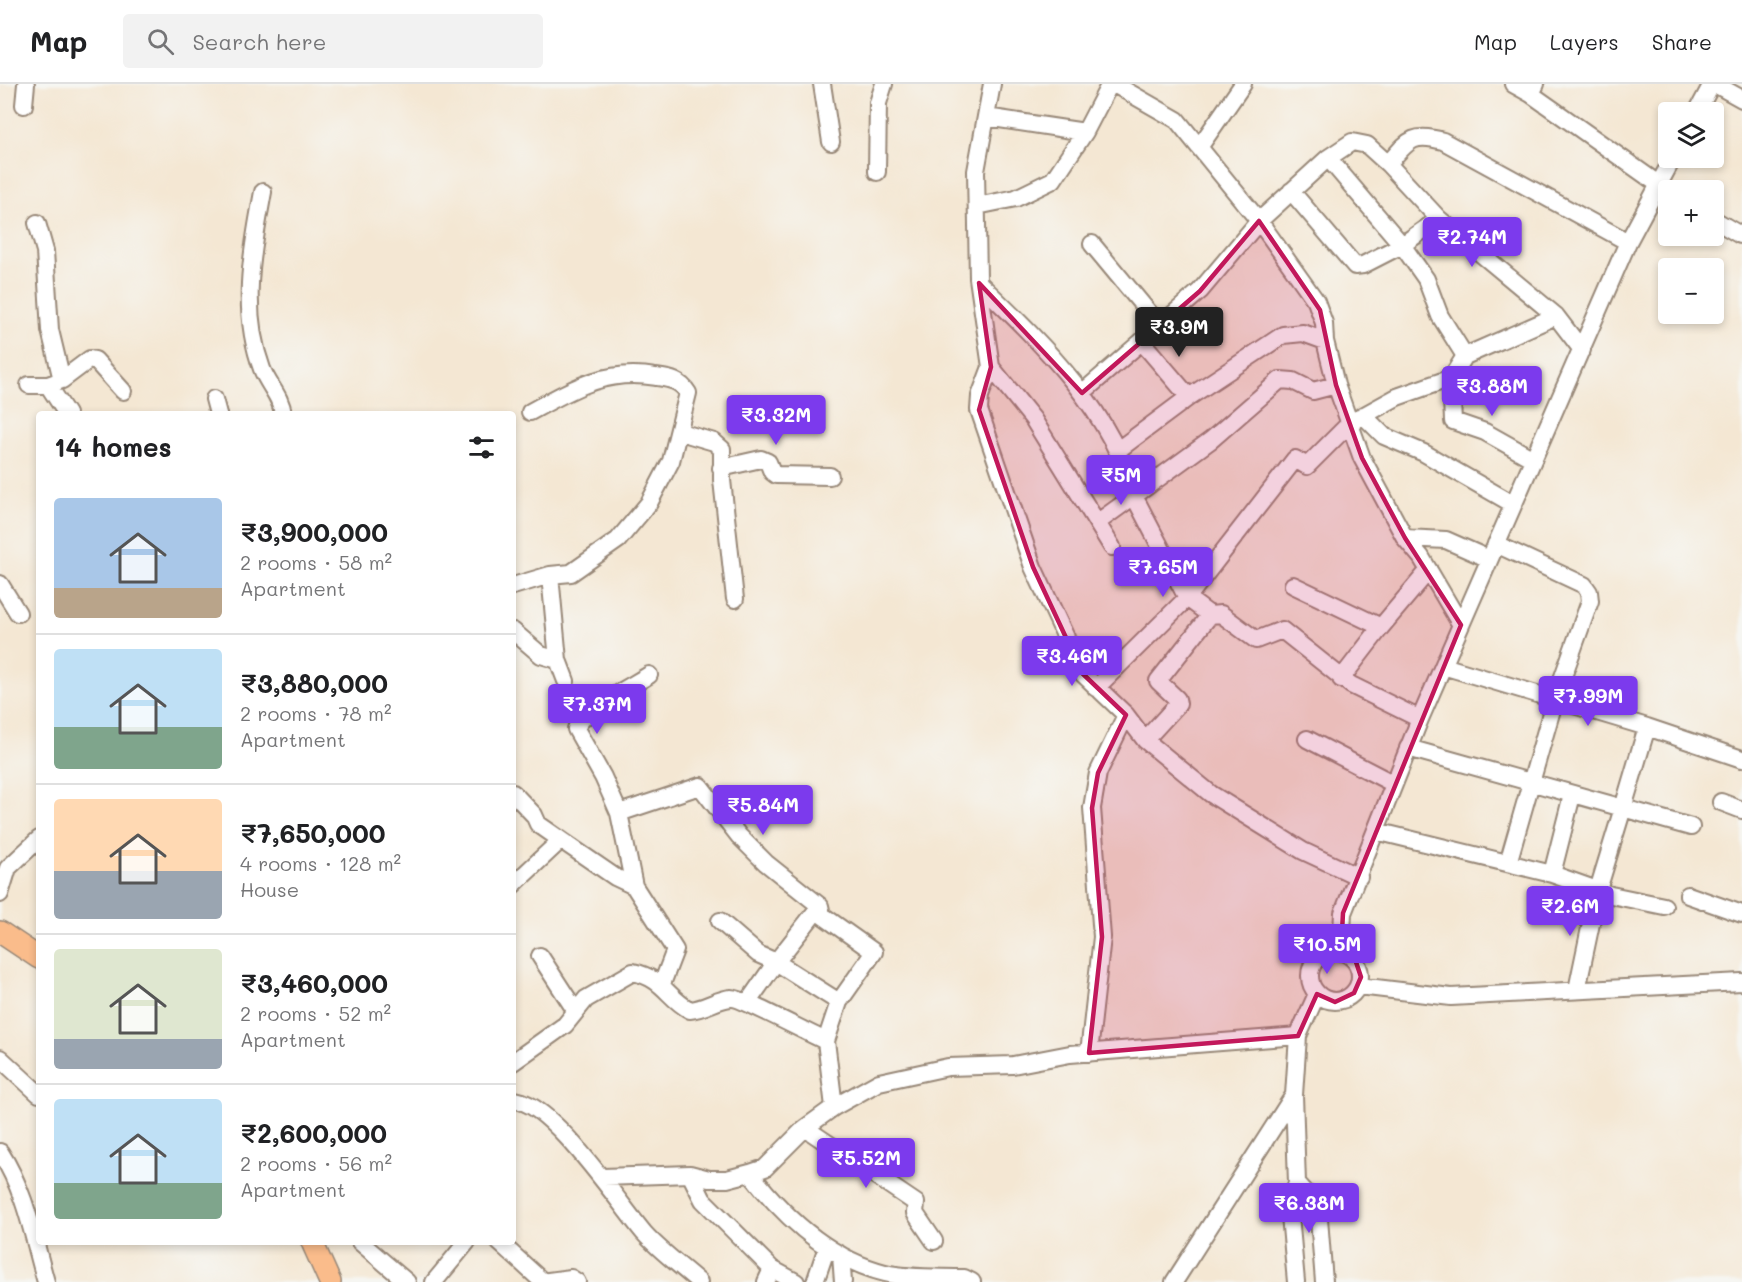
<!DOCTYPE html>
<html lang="en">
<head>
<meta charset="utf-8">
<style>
	:root { --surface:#fff; --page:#f2f2f2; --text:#202124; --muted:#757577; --line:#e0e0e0; --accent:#7c3aed }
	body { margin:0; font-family:Mali,sans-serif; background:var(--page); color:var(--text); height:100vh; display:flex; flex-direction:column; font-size:22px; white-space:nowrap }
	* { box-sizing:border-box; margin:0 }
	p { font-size:20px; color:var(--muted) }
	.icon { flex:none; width:33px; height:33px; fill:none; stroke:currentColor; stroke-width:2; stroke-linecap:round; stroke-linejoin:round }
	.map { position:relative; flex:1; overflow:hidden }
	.panel { position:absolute; left:36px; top:327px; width:480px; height:834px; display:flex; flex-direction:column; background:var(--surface); border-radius:6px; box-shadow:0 3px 9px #0003 }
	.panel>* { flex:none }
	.controls { position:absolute; left:1658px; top:18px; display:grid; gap:12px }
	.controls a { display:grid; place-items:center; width:66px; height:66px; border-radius:6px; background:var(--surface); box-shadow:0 3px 9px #0003; font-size:30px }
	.price { position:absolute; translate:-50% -51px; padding:0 14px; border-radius:6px; background:var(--accent); color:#fff; font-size:20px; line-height:39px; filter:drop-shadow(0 2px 3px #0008) }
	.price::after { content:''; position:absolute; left:50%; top:36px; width:18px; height:14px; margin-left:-9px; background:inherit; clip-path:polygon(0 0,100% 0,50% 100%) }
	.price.on { background:#222; color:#fff }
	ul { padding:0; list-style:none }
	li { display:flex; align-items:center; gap:18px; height:150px; padding:0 18px }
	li+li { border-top:2px solid var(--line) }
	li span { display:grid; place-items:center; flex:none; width:168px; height:120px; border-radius:6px; color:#555 }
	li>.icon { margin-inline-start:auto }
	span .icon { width:72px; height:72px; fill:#fffc; stroke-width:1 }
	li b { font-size:26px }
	h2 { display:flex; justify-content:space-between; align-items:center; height:72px; padding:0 18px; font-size:26px }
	header { display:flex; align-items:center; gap:36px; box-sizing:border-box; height:84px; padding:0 30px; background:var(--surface); border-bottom:2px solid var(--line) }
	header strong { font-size:28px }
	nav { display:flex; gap:33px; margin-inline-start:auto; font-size:21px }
	.search { width:420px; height:54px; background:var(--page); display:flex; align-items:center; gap:15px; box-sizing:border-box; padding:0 21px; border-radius:6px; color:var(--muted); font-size:22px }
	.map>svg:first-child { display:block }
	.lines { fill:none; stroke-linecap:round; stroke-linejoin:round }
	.minor-casing { stroke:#988878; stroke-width:20 }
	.major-casing { stroke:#988878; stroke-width:24 }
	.minor { stroke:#fff; stroke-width:16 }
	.major { stroke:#fabc8b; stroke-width:21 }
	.marked { fill:#c2185b; fill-opacity:0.2; stroke:#c2185b; stroke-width:4.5; stroke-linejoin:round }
</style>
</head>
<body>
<header>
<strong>Map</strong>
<div class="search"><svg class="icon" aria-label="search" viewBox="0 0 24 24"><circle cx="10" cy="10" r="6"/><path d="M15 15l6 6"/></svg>Search here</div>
<nav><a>Map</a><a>Layers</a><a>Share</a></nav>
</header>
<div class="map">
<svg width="1742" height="1198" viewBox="0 0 1742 1198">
	<rect width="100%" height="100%" fill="#f6f6f2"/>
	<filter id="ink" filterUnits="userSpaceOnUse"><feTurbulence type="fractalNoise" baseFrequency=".0167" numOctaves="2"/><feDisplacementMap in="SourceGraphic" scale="12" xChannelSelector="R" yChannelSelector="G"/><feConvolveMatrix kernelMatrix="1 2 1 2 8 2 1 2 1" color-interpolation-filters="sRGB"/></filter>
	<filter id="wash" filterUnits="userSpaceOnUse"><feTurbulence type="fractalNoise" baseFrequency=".008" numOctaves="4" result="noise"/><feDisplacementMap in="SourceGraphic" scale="24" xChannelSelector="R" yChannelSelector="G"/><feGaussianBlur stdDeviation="1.35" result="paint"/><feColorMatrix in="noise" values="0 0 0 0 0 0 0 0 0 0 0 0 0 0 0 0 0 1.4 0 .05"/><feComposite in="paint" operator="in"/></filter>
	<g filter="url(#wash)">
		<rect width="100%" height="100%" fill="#f4e7d3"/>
	</g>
	<g filter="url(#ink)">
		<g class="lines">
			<g class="minor-casing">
				<path id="minor" d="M822 0 831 58
					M992 0 976 87 978 194 991 283 1033 335 1112 463
					M1114 0 1177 36 1259 137 1316 217 1324 239 1325 257 1336 301 1362 374 1405 454 1421 473 1461 541
					M1513 0 1531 10
					M1536 0 1531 10 1668 107
					M1715 0 1742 15
					M24 21 26 0
					M1697 28 1712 0
					M986 33 1085 48
					M1200 62 1243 0
					M1388 80 1439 135 1556 232 1582 266
					M877 88 878 19 884 0
					M1291 107 1355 182 1363 181 1402 161 1328 74
					M263 108C252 167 240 226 262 285 268 301 281 312 283 330
					M977 122 1016 114 1053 96 1085 48 1110 0
					M1439 135 1402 161 1426 195 1440 232 1465 272
					M1713 135 1740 151 1742 148
					M37 139 45 167 50 246 62 296 48 301
					M1092 160 1160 242
					M979 199C1042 260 1111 325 1134 412L1211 356 1280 296 1293 297 1313 307 1336 301
					M1142 258 1189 313
					M991 283 980 312 979 326 1033 483 1083 590 1126 631 1145 656 1211 710 1303 767 1359 793
					M1451 294 1453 337 1485 348 1533 375
					M62 296 90 275 95 276 123 307
					M29 301H48L67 330
					M1082 309 1200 207 1259 137 1328 74 1352 58 1367 61 1388 80C1408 57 1412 48 1443 57L1628 158
					M214 315 218 330
					M1363 331 1384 352 1424 369 1513 420
					M680 348 714 358 722 365V396L735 515
					M1118 366 1189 313 1283 251 1303 249 1325 257
					M721 384 761 375 768 378 772 388 776 391 830 392
					M1405 454 1446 456 1489 475
					M1496 460 1584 501 1589 508 1590 517 1555 615 1508 779
					M550 491 558 576 566 597
					M0 500 18 529
					M1293 501 1381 543 1341 595
					M513 502 550 491 571 489 618 456 649 419 671 377 688 309C680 296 670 295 656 293 606 284 572 305 530 328
					M1381 543 1429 486
					M513 547 541 571 558 576
					M1443 582 1647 643 1742 675
					M1096 604 1187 514 1134 412 1098 438
					M1420 635 1351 601 1282 546 1256 556 1221 530 1210 531 1187 514 1295 375 1307 382 1350 339 1397 313 1451 294 1465 272 1556 232
					M1647 643 1623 724 1691 743
					M1307 655 1394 700
					M1145 656 1178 620 1177 615 1158 597 1210 531
					M1408 664 1623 724 1598 806 1577 906
					M513 709 534 731 538 740 561 756
					M1721 718 1742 726
					M619 729 603 693 576 645C581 627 632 602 649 591
					M1376 747 1552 790 1611 811 1664 822
					M1552 790 1572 711
					M513 801 561 756 615 793 634 802 675 866 662 900
					M634 802 619 729 700 702 739 752 766 779 820 822 822 831 874 868 839 918 826 957
					M0 810 8 784 39 755
					M1688 811 1742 830
					M820 822 776 878 839 918
					M720 837 758 870 776 878 748 918
					M1310 892a25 25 0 1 1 50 0a25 25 0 1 1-50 0Z
					M1341 867 1343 829 1420 635 1628 158 1673 74
					M540 872 575 926
					M1359 902 1451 913 1742 898
					M1089 969 1102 853 1092 724 1098 689 1126 631
					M0 974 39 1010
					M513 978 565 941 586 915 633 888C665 895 666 913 690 926 705 925 717 915 731 914 741 913 809 950 826 957L834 1023
					M513 1016C551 1016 620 1121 644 1149 660 1167 681 1182 699 1198
					M805 1044 916 1119 915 1129 934 1157
					M0 1068C26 1108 33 1153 46 1198
					M750 1089C785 1134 829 1175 885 1189 910 1195 939 1193 964 1194L972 1198
					M690 1090 703 1116 772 1185 766 1198
					M603 1093 690 1090 709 1095H727L750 1089 765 1084 805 1044 834 1023 879 998 948 983 1013 981 1070 970 1298 952
					M1297 1099 1318 1122 1324 1198
					M360 1158 407 1198
					M499 1158 542 1197
					M841 1171 843 1198
					M772 1185 796 1198
					M434 1198 467 1158
					M541 1198 571 1194 577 1198
					M815 1198 827 1163
					M1174 1198 1294 1011
					M1296 1198 1289 1120 1297 1099 1294 1011 1298 952 1317 910"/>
			</g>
			<g class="major-casing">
				<path id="major" d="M0 848 39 874
					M312 1158 330 1198"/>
			</g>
			<use href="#minor" class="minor"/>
			<use href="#major" class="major"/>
		</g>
	</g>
	<path class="marked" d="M1259 137 1320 226 1336 301 1362 374 1405 454 1461 541 1343 829 1341 867 1355 875 1361 893 1354 909 1335 918 1317 910 1298 952 1089 969 1102 853 1092 724 1098 689 1126 631 1083 590 1033 483 979 326 991 283 979 199 1082 309 1200 207Z"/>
</svg>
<div class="controls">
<a><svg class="icon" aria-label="layers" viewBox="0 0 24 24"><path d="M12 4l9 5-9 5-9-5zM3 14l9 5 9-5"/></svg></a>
<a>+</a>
<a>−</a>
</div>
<b class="price" style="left:1472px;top:184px">₹2.74M</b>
<b class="price on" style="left:1179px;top:274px">₹3.9M</b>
<b class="price" style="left:1492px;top:333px">₹3.88M</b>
<b class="price" style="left:776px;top:362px">₹3.32M</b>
<b class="price" style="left:1121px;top:422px">₹5M</b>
<b class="price" style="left:1163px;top:514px">₹7.65M</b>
<b class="price" style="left:1072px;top:603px">₹3.46M</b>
<b class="price" style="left:1588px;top:643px">₹7.99M</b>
<b class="price" style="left:597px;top:651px">₹7.37M</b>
<b class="price" style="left:763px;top:752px">₹5.84M</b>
<b class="price" style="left:1570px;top:853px">₹2.6M</b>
<b class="price" style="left:1327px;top:891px">₹10.5M</b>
<b class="price" style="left:866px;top:1105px">₹5.52M</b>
<b class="price" style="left:1309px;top:1150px">₹6.38M</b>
<section class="panel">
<h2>14 homes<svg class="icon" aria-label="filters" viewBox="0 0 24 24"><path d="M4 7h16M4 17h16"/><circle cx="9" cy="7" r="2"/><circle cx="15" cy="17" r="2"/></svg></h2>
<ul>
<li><span style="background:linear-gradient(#a9c7e8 75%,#b9a48a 0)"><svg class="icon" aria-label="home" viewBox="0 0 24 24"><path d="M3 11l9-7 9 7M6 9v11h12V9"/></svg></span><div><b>₹3,900,000</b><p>2 rooms · 58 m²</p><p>Apartment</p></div></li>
<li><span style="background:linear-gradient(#bfe0f5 65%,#7fa58c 0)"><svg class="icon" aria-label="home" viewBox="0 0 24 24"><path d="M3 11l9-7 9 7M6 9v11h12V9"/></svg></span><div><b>₹3,880,000</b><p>2 rooms · 78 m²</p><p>Apartment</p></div></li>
<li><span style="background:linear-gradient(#ffd9b3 60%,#9aa5b1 0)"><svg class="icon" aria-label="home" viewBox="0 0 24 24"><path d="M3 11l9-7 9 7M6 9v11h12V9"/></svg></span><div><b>₹7,650,000</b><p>4 rooms · 128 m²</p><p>House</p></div></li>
<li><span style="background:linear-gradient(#dfe7d0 75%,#9aa5b1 0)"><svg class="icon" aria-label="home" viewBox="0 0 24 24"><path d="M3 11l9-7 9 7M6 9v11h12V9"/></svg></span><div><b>₹3,460,000</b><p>2 rooms · 52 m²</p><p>Apartment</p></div></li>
<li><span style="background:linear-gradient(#bfe0f5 70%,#7fa58c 0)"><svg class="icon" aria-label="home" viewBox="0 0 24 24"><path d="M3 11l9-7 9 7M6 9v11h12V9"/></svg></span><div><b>₹2,600,000</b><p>2 rooms · 56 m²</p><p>Apartment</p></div></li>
</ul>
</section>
</div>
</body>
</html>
